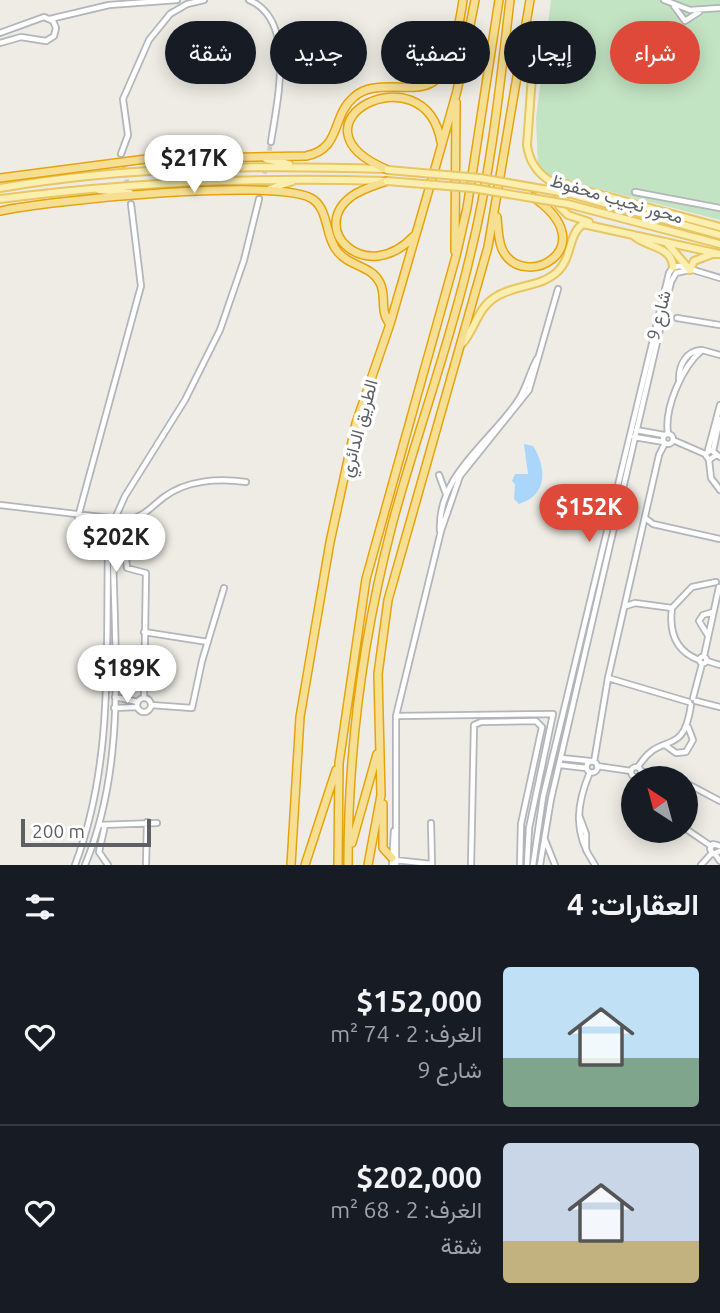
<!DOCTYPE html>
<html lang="ar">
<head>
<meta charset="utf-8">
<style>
	:root { --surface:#171b24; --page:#20242c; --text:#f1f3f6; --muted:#9ea1a6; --line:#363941; --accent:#df493a }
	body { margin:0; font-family:Ubuntu,Vazirmatn,sans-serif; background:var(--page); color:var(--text); direction:rtl; height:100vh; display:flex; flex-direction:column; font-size:26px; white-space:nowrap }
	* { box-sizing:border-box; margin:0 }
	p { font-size:23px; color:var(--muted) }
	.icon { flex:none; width:38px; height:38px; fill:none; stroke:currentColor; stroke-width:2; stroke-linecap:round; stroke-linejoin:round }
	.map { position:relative; height:865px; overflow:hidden; direction:ltr }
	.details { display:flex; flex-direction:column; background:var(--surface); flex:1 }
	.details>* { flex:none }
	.guide { position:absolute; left:21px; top:21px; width:679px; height:63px; direction:rtl; display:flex; gap:14px }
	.needle { width:46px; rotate:324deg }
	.fabs { position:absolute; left:621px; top:766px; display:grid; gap:14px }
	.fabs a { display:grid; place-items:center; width:77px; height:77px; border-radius:50%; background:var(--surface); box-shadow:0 4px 18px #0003; font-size:35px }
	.scale { position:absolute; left:21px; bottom:18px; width:130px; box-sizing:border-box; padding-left:7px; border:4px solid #5d6064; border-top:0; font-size:19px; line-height:24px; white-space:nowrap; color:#5d6064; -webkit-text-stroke:5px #fff; paint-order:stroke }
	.price { position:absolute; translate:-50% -60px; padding:0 16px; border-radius:24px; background:#fff; color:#222; font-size:23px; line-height:46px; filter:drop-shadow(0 2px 4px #0008) }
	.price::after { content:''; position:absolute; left:50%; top:42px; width:21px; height:16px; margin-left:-10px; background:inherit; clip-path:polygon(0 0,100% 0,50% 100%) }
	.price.on { background:var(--accent); color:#fff }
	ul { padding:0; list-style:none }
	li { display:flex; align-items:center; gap:21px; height:175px; padding:0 21px }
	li+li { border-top:2px solid var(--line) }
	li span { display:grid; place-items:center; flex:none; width:196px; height:140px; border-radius:7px; color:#555 }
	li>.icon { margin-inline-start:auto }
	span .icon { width:84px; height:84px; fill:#fffc; stroke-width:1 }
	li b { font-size:30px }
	h2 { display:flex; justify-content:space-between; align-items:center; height:84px; padding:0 21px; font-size:30px }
	.chip { padding:0 24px; border-radius:32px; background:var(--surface); box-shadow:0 4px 18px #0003; font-size:24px; line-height:63px }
	.chip.on { background:var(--accent); color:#fff }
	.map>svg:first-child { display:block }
	.green { fill:#c3e4c3 }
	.water { fill:#a9d6fa }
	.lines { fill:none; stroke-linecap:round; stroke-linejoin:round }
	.minor-tunnel { stroke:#cac9c5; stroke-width:4.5; stroke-dasharray:4.5 2; stroke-linecap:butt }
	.minor-casing { stroke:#b2b5b9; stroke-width:8 }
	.major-casing { stroke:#e9c563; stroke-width:10 }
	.highway-casing { stroke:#e5a40e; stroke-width:10 }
	.minor { stroke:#fff; stroke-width:4.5 }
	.major { stroke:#faefae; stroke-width:6 }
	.highway { stroke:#f6de93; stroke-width:7 }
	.major-bridge-casing { stroke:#e9c563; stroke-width:10; stroke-linecap:butt }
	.major-bridge { stroke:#faefae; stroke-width:6 }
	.labels { text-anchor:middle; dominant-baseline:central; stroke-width:7; stroke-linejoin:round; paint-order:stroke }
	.street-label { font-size:18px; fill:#5d6064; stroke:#fff }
</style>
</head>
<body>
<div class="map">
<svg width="720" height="865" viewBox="0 0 720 865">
	<rect width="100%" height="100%" fill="#eeece5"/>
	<path class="green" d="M551 0H720V220L576 183 548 175 538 168 536 118Z"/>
	<path class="water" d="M524 444 533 446C546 466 549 495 519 504L514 499 515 484 512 481 515 474H528Z"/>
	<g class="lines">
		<path class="minor-tunnel" d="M121 154 128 187
			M268 157 271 142
			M259 199 266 166"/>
		<g class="minor-casing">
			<path id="minor" d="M249 0C297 20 277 101 271 142
				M664 0 690 10 720 8
				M674 6 685 21 699 12
				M50 19 109 5 177 0
				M0 33 44 17 53 21 56 28 54 36 46 41 21 37 0 43
				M121 154 128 135 123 99 149 40 170 14 187 4 204 0
				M635 192 720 208
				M677 318 720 325
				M679 379C679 365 686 351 701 350
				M636 430 664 435
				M668 434C664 408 682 367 702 350L720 355
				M663 439a5 5 0 1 1 10 0a5 5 0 1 1-10 0Z
				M634 437 664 442
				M673 440 705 454
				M708 450 720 405
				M713 451 720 419
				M715 456 709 460 705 454 711 450 720 457
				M709 460 711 478 720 490
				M439 475 446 494
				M0 505 127 520C144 517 151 507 164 497 187 480 219 478 246 482
				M78 517 141 286 131 204
				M645 518 653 524 720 539
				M440 531C437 474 492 441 519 399 527 386 530 371 537 359
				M111 533 124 539 127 568 146 573 144 698
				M626 606 635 603 672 608
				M144 632 208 642
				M707 634 699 621 703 615 713 612
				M704 656 719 587
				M699.5 660a3.5 3.5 0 1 1 7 0a3.5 3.5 0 1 1-7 0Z
				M699 660C675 651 669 631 672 608L692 587 716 582
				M707 661 720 665
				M608 678 689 702
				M115 697 138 702
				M137 705a7 7 0 1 1 14 0a7 7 0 1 1-14 0Z
				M693 698 702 664
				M696 701 720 707
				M151 705 192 708 202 661 224 588
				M114 708 137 707
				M396 716 553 714 529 828 527 865
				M665 745 676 753 686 752 693 740 688 727
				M561 758 590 761
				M586.5 767a5.5 5.5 0 1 1 11 0a5.5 5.5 0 1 1-11 0Z
				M594 762 608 678 659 455 665 443
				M560 765 586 768
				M597 766 631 771
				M631 772a5 5 0 1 1 10 0a5 5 0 1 1-10 0Z
				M638 767C661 729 683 760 691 705
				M641 771 671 779
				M590 772C576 805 573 834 595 865
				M634 780 631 795 634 808
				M686 783 720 801
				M579 815 586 834V850
				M431 823 432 865
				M100 825 157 823
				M105 825 99 852 108 865
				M686 829 711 846
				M545 840 555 865
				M720 846 713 844 710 849 713 854 720 851
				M715 854 720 861
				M395 860 431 864
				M75 865C113 765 106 659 108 554L113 523 125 496 185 400 220 330 244 260 259 199
				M85 865C126 767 115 658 113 553L111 549
				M146 865 147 822
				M392 865 394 831
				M396 865V716L441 531 460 476 529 390 558 289
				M471 865 474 725 481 722 536 721 542 727 521 824 520 865
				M533 865 543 797 669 273 673 267 680 266 720 278
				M540 865 551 799 671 282 676 273 689 270
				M701 865 712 853"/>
		</g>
		<g class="major-casing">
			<path id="major" d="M526 28 534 48 527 145C529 161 536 172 550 181L720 227
				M266 159 289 164
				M567 184 558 193 559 206 568 215 589 222
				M0 188C128 166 257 165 386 169
				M99 190 130 193
				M267 190 293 181
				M571 194 720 235
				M0 199C129 182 256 177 385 181
				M568 204 720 244
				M634 236C648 248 672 246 673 267
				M666 242 690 270
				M690 270 694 261 715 253
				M460 346C475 331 476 310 494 298 514 284 541 288 558 271 572 258 568 234 583 224L720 254"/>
		</g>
		<g class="highway-casing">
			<path id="highway" d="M388 170C278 124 425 48 441 142
				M0 178 146 159 306 156C342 149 331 116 354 97 365 87 379 87 394 87 406 87 420 89 431 83 451 73 460 21 463 0
				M387 181C376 185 362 189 352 196 307 229 366 287 414 236
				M0 211C44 201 286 176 314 200 329 212 325 237 338 252 350 267 371 265 380 283 387 297 379 311 390 324
				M497 217C498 227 498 240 502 249 522 293 607 248 533 197
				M455 251 456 102
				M383 804V848L392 858
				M352 843 377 754
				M291 865 300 717 330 542 356 423 390 324 436 165 457 91 475 0
				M305 865 336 770
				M338 865 339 763 366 579 456 256 467 208 499 0
				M348 865C348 750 363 636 392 525 416 435 449 347 470 256 491 172 500 86 510 0
				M368 865 381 795 378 674 388 600 488 247 530 0"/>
		</g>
		<use href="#minor" class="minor"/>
		<use href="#major" class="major"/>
		<use href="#highway" class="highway"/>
		<g class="major-bridge-casing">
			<path id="major-bridge" d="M388 170 480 178 571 194
				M387 181 472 188 568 204"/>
		</g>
		<use href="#major-bridge" class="major-bridge"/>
	</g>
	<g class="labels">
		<g class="street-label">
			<text transform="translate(617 198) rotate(16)">محور نجيب محفوظ</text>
			<text transform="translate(658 315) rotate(-76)">شارع 9</text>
			<text transform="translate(358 428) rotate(-75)">الطريق الدائري</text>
		</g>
	</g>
</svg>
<div class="fabs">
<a><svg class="needle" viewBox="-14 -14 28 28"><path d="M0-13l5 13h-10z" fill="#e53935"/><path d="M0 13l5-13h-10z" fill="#9ea1a6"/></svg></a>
</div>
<div class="scale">200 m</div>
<b class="price" style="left:194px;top:195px">$217K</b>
<b class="price on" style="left:589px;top:544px">$152K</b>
<b class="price" style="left:116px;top:574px">$202K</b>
<b class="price" style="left:127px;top:705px">$189K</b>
<div class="guide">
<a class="chip on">شراء</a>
<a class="chip">إيجار</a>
<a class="chip">تصفية</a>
<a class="chip">جديد</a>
<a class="chip">شقة</a>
</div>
</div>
<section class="details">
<h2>العقارات: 4<svg class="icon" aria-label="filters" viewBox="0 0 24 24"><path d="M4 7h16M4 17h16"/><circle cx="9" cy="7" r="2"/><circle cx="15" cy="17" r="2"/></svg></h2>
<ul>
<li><span style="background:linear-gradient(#bfe0f5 65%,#7fa58c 0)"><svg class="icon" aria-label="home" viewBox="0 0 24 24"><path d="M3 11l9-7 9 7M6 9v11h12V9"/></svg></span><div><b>$152,000</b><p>الغرف: 2 · 74 m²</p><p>شارع 9</p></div><svg class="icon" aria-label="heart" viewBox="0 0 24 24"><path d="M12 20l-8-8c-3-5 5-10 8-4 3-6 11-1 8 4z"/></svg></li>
<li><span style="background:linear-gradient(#c9d6e8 70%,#c2b280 0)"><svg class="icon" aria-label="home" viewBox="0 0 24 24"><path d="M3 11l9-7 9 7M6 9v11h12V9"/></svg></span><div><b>$202,000</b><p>الغرف: 2 · 68 m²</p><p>شقة</p></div><svg class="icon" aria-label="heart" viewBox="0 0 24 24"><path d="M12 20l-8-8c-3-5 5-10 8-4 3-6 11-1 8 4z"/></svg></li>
</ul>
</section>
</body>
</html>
